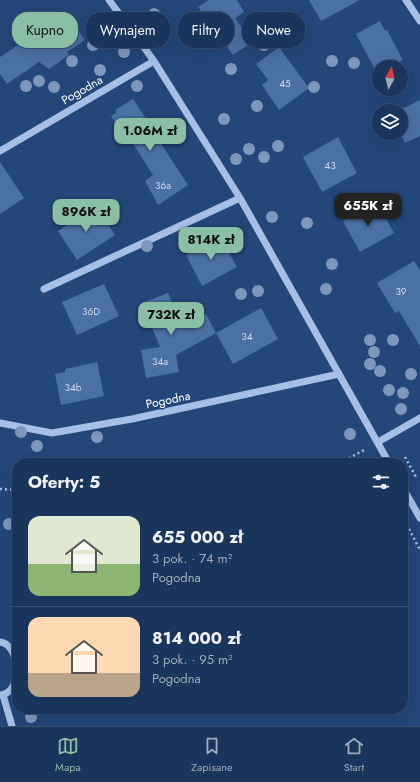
<!DOCTYPE html>
<html lang="pl">
<head>
<meta charset="utf-8">
<style>
	:root { --surface:#1a355b; --page:#233d61; --text:#f1f3f6; --muted:#9fabbb; --line:#385071; --accent:#8abfa5 }
	body { margin:0; font-family:Jost,sans-serif; background:var(--page); color:var(--text); height:100vh; display:flex; flex-direction:column; font-size:15px; white-space:nowrap }
	* { box-sizing:border-box; margin:0 }
	p { font-size:13px; color:var(--muted) }
	.icon { flex:none; width:22px; height:22px; fill:none; stroke:currentColor; stroke-width:2; stroke-linecap:round; stroke-linejoin:round }
	.map { position:relative; flex:1; overflow:hidden }
	.sheet { position:absolute; left:12px; top:458px; width:396px; height:256px; display:flex; flex-direction:column; background:var(--surface); border-radius:16px; box-shadow:0 4px 16px #0002,0 0 0 1px var(--line) }
	.sheet>* { flex:none }
	.top-card { position:absolute; left:12px; top:12px; width:396px; height:36px; display:flex; gap:8px }
	.needle { width:26px; rotate:8deg }
	.buttons { position:absolute; left:372px; top:60px; display:grid; gap:8px }
	.buttons a { display:grid; place-items:center; width:36px; height:36px; border-radius:50%; background:var(--surface); box-shadow:0 4px 16px #0002,0 0 0 1px var(--line); font-size:20px }
	.price { position:absolute; translate:-50% -34px; padding:0 9px; border-radius:8px; background:var(--accent); color:#111; font-size:13px; line-height:26px; filter:drop-shadow(0 1px 2px #0008) }
	.price::after { content:''; position:absolute; left:50%; top:24px; width:12px; height:9px; margin-left:-6px; background:inherit; clip-path:polygon(0 0,100% 0,50% 100%) }
	.price.active { background:#222; color:#fff }
	ul { padding:0; list-style:none }
	li { display:flex; align-items:center; gap:12px; height:100px; padding:0 16px }
	li+li { border-top:1px solid var(--line) }
	li span { display:grid; place-items:center; flex:none; width:112px; height:80px; border-radius:12px; color:#555 }
	li>.icon { margin-inline-start:auto }
	span .icon { width:48px; height:48px; fill:#fffc; stroke-width:1 }
	li b { font-size:17px }
	h2 { display:flex; justify-content:space-between; align-items:center; height:48px; padding:0 16px; font-size:17px }
	.tag { padding:0 14px; border-radius:16px; background:var(--surface); box-shadow:0 4px 16px #0002,0 0 0 1px var(--line); font-size:14px; line-height:36px }
	.tag.active { background:var(--accent); color:#111 }
	.tabs { display:flex; justify-content:space-around; align-items:center; height:56px; border-top:1px solid var(--line); background:var(--surface); font-size:11px; color:var(--muted) }
	.tabs a { display:grid; justify-items:center; gap:2px }
	.tabs .active { color:var(--accent) }
	.map>svg:first-child { display:block }
	.building { fill:#4b70a3 }
	.lines { fill:none; stroke-linecap:round; stroke-linejoin:round }
	.path { stroke:#a5c0e4; stroke-width:2.5; stroke-dasharray:2 3; stroke-linecap:butt }
	.minor { stroke:#a5c0e4; stroke-width:7 }
	.tree { fill:#7e98bc }
	.labels { text-anchor:middle; dominant-baseline:central; stroke-width:3; stroke-linejoin:round; paint-order:stroke }
	.number-label { font-size:10px; fill:#d2dbe8 }
	.street-label { font-size:12px; fill:#fff; stroke:#234779 }
</style>
</head>
<body>
<div class="map">
<svg width="420" height="726" viewBox="0 0 420 726">
	<rect width="100%" height="100%" fill="#234779"/>
	<path class="building" d="M209 0H237L244 12 235 18 252 42 233 55 224 42 216 48 195 17 202 12 198 7Z
		M309 0H360L321 21Z
		M67 13 85 40 67 52 69 55 49 69 39 62 7 84 0 74V57Z
		M380 21 385 31 387 30 403 60 389 67H379V72L377 73 356 34Z
		M279 47 309 88 279 110 262 85 268 80 256 64Z
		M133 99 151 126 150 127 188 185 158 205 145 181 153 175 130 139 127 141 111 116 117 112 115 110Z
		M420 100V136L405 143 400 133 401 111H398Z
		M338 137 357 173 322 192 303 157Z
		M0 162 24 198 0 214Z
		M377 202 394 233 360 252 343 221Z
		M96 206 115 235 77 260 58 231Z
		M220 237 237 267 202 286 186 255Z
		M414 261 420 270V346L399 311 395 313 377 283Z
		M104 284 119 316 77 335 62 302Z
		M168 293 182 327 206 314 216 333 176 355 179 372 146 378 141 350 160 347 142 303Z
		M261 308 278 339 233 364 216 333Z
		M97 362 104 396 61 405 55 374 65 372V369Z"/>
	<g class="lines">
		<path class="path" d="M405 457 416 477
			M340 463 364 450
			M0 489 17 490
			M409 529 420 550"/>
		<path class="minor" d="M109 0 154 61 240 198 389 463
			M406 0 420 21
			M0 151 154 61
			M44 289 240 198
			M0 423 52 433 132 419 339 374
			M378 442 420 418
			M403 488 420 518
			M0 642C2 642 4 643 6 644 20 654 22 693 0 695
			M3 695 12 726"/>
	</g>
	<g class="tree">
		<circle cx="154" cy="14" r="6"/>
		<circle cx="21" cy="23" r="6"/>
		<circle cx="164" cy="24" r="6"/>
		<circle cx="93" cy="45" r="6"/>
		<circle cx="264" cy="45" r="6"/>
		<circle cx="124" cy="52" r="6"/>
		<circle cx="72" cy="61" r="6"/>
		<circle cx="332" cy="61" r="6"/>
		<circle cx="354" cy="63" r="6"/>
		<circle cx="231" cy="69" r="6"/>
		<circle cx="100" cy="70" r="6"/>
		<circle cx="39" cy="81" r="6"/>
		<circle cx="26" cy="86" r="6"/>
		<circle cx="137" cy="86" r="6"/>
		<circle cx="54" cy="87" r="6"/>
		<circle cx="314" cy="87" r="6"/>
		<circle cx="257" cy="106" r="6"/>
		<circle cx="224" cy="119" r="6"/>
		<circle cx="175" cy="125" r="6"/>
		<circle cx="278" cy="146" r="6"/>
		<circle cx="249" cy="149" r="6"/>
		<circle cx="264" cy="157" r="6"/>
		<circle cx="236" cy="159" r="6"/>
		<circle cx="272" cy="217" r="6"/>
		<circle cx="307" cy="223" r="6"/>
		<circle cx="147" cy="246" r="6"/>
		<circle cx="332" cy="264" r="6"/>
		<circle cx="326" cy="289" r="6"/>
		<circle cx="258" cy="291" r="6"/>
		<circle cx="241" cy="294" r="6"/>
		<circle cx="370" cy="340" r="6"/>
		<circle cx="393" cy="340" r="6"/>
		<circle cx="374" cy="352" r="6"/>
		<circle cx="370" cy="364" r="6"/>
		<circle cx="380" cy="371" r="6"/>
		<circle cx="411" cy="374" r="6"/>
		<circle cx="389" cy="390" r="6"/>
		<circle cx="403" cy="393" r="6"/>
		<circle cx="401" cy="409" r="6"/>
		<circle cx="21" cy="432" r="6"/>
		<circle cx="350" cy="434" r="6"/>
		<circle cx="97" cy="437" r="6"/>
		<circle cx="37" cy="446" r="6"/>
		<circle cx="9" cy="524" r="6"/>
		<circle cx="31" cy="717" r="6"/>
	</g>
	<g class="labels">
		<g class="number-label">
			<text x="285" y="83">45</text>
			<text x="330" y="165">43</text>
			<text x="163" y="185">36a</text>
			<text x="401" y="291">39</text>
			<text x="91" y="311">36D</text>
			<text x="247" y="336">34</text>
			<text x="160" y="361">34a</text>
			<text x="73" y="387">34b</text>
		</g>
		<g class="street-label">
			<text transform="translate(82 90) rotate(-30)">Pogodna</text>
			<text transform="translate(168 400) rotate(-12)">Pogodna</text>
		</g>
	</g>
</svg>
<div class="buttons">
<a><svg class="needle" viewBox="-14 -14 28 28"><path d="M0-13l5 13h-10z" fill="#e53935"/><path d="M0 13l5-13h-10z" fill="#9fabbb"/></svg></a>
<a><svg class="icon" aria-label="layers" viewBox="0 0 24 24"><path d="M12 4l9 5-9 5-9-5zM3 14l9 5 9-5"/></svg></a>
</div>
<b class="price" style="left:150px;top:152px">1.06M zł</b>
<b class="price active" style="left:368px;top:227px">655K zł</b>
<b class="price" style="left:86px;top:233px">896K zł</b>
<b class="price" style="left:211px;top:261px">814K zł</b>
<b class="price" style="left:171px;top:336px">732K zł</b>
<div class="top-card">
<a class="tag active">Kupno</a>
<a class="tag">Wynajem</a>
<a class="tag">Filtry</a>
<a class="tag">Nowe</a>
</div>
<section class="sheet">
<h2>Oferty: 5<svg class="icon" aria-label="filters" viewBox="0 0 24 24"><path d="M4 7h16M4 17h16"/><circle cx="9" cy="7" r="2"/><circle cx="15" cy="17" r="2"/></svg></h2>
<ul>
<li><span style="background:linear-gradient(#dfe7d0 60%,#8fb573 0)"><svg class="icon" aria-label="home" viewBox="0 0 24 24"><path d="M3 11l9-7 9 7M6 9v11h12V9"/></svg></span><div><b>655 000 zł</b><p>3 pok. · 74 m²</p><p>Pogodna</p></div></li>
<li><span style="background:linear-gradient(#ffd9b3 70%,#b9a48a 0)"><svg class="icon" aria-label="home" viewBox="0 0 24 24"><path d="M3 11l9-7 9 7M6 9v11h12V9"/></svg></span><div><b>814 000 zł</b><p>3 pok. · 95 m²</p><p>Pogodna</p></div></li>
</ul>
</section>
</div>
<nav class="tabs">
<a class="active"><svg class="icon" aria-label="map" viewBox="0 0 24 24"><path d="M3 6l6-2 6 2 6-2v14l-6 2-6-2-6 2zM9 4v14M15 6v14"/></svg>Mapa</a>
<a><svg class="icon" aria-label="saved" viewBox="0 0 24 24"><path d="M7 4h10v16l-5-4-5 4z"/></svg>Zapisane</a>
<a><svg class="icon" aria-label="home" viewBox="0 0 24 24"><path d="M3 11l9-7 9 7M6 9v11h12V9"/></svg>Start</a>
</nav>
</body>
</html>
